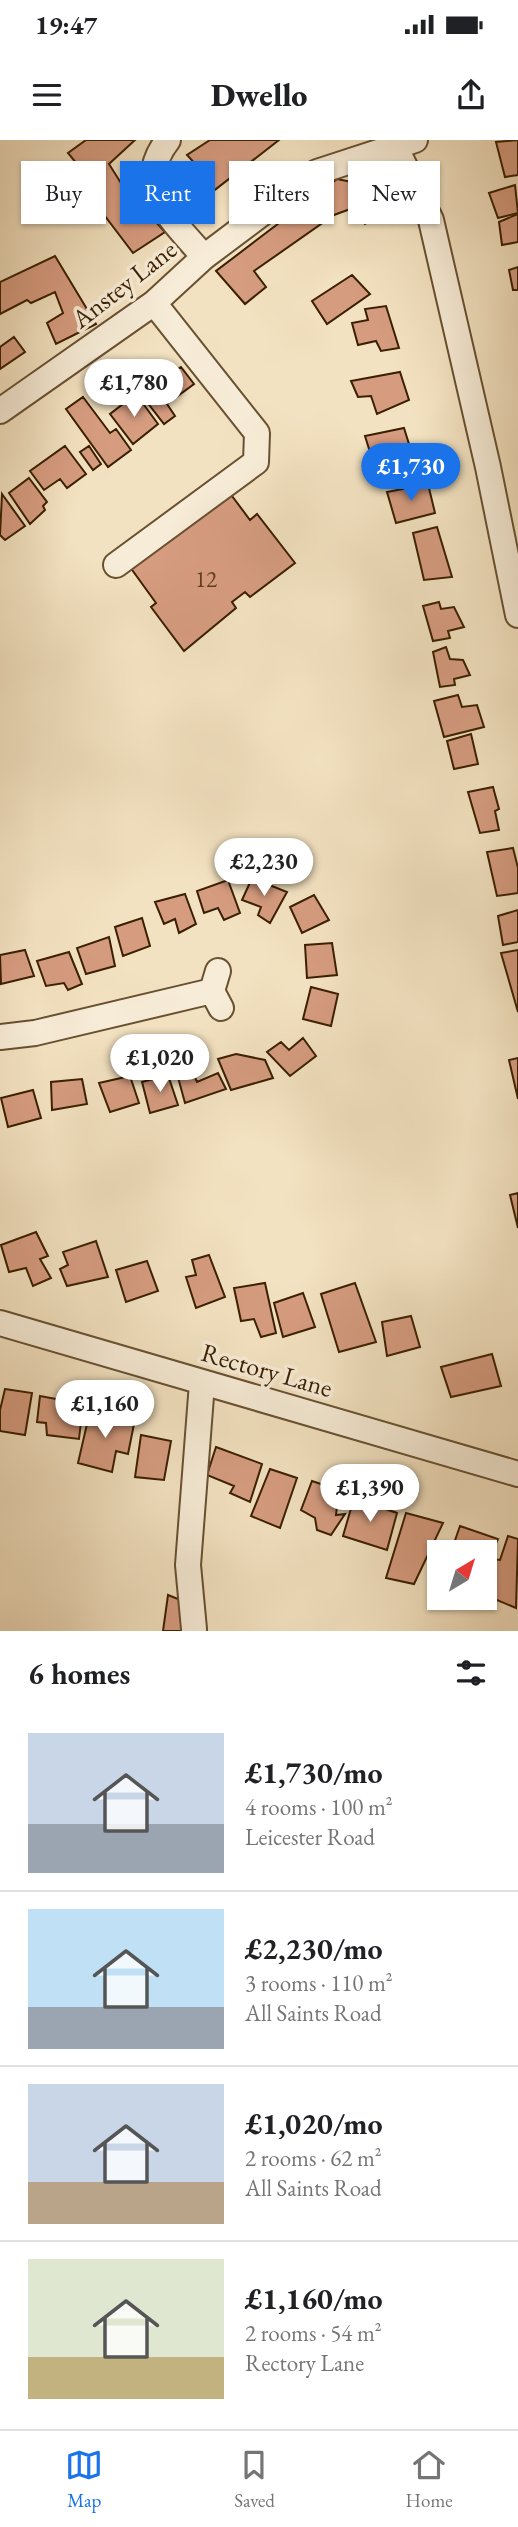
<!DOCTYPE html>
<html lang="en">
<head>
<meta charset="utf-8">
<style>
	:root { --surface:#fff; --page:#f2f2f2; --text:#202124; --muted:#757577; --line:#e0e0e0; --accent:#1a73e8 }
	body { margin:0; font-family:"EB Garamond",serif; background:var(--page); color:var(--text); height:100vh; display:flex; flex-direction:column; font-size:26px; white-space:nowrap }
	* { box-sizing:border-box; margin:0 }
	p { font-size:23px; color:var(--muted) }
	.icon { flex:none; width:38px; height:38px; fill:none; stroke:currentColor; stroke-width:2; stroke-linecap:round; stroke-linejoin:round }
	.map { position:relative; height:1491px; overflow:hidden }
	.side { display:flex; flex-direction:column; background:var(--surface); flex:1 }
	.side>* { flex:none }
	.hud { position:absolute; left:21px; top:21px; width:476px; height:63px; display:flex; gap:14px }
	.needle { width:46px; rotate:38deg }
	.fabs { position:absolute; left:427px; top:1400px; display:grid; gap:14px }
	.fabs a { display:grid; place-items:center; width:70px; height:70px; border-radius:0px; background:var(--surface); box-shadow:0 2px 5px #0004; font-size:35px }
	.price { position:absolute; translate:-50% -60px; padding:0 16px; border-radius:24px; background:#fff; color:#222; font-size:23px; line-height:46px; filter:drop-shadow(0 2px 4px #0008) }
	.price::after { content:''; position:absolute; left:50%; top:42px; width:21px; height:16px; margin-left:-10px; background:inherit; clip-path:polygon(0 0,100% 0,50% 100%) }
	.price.selected { background:var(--accent); color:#fff }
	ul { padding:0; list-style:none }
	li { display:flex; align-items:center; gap:21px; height:175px; padding:0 28px }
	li+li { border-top:2px solid var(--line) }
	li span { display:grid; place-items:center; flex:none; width:196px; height:140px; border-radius:0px; color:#555 }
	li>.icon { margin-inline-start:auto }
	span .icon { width:84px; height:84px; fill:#fffc; stroke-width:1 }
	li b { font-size:30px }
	h2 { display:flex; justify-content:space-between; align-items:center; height:84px; padding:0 28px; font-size:30px }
	.chip { padding:0 24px; border-radius:0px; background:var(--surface); box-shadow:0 2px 5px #0004; font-size:24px; line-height:63px }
	.chip.selected { background:var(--accent); color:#fff }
	.status { display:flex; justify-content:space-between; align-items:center; height:49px; padding:0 35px; background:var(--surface); direction:ltr }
	.status svg { height:19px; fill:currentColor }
	header { display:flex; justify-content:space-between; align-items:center; height:91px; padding:0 28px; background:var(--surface); font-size:32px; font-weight:800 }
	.dock { display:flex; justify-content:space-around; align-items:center; height:98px; border-top:2px solid var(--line); background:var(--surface); font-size:19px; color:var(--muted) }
	.dock a { display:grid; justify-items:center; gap:4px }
	.dock .selected { color:var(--accent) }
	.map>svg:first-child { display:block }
	.building { fill:#d69c80; stroke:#3a1f01; stroke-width:2 }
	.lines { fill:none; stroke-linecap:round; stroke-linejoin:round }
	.minor-casing { stroke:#685031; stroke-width:28 }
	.minor { stroke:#f7ecd7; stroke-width:24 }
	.labels { text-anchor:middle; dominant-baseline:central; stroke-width:7; stroke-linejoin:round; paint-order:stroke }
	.number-label { font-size:23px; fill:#613e21 }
	.street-label { font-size:26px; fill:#3a1f01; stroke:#f7ecd7 }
</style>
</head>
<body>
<div class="status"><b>19:47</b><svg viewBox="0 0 49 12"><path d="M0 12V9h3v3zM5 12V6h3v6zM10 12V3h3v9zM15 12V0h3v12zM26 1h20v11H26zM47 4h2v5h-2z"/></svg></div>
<header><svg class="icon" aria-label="menu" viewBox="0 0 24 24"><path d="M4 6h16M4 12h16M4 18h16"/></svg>Dwello<svg class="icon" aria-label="share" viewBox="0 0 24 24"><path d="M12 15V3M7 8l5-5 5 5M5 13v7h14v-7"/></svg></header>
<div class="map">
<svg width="518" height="1491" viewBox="0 0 518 1491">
	<rect width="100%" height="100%" fill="#f3e2c1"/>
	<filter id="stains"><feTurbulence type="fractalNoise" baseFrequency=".00286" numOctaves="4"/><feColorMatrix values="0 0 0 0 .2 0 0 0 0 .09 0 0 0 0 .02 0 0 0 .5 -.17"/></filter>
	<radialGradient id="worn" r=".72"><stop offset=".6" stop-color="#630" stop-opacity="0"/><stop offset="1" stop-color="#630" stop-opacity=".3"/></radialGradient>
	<path class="building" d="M86 0H135L109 24 126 51 122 60 138 75 146 71 165 92 133 113 86 51 90 40 68 13Z
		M210 0H279L189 70 173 50 199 28 187 15Z
		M518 0V35L505 37 496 2Z
		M337 39 372 46 380 74 365 84 353 68 334 75 254 131 266 147 245 164 216 131Z
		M515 45 518 73 498 78 489 53Z
		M518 74V102L502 105 499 82Z
		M55 116 96 184 56 204 47 183 63 173 55 152 31 163 27 160 0 174V142Z
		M518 127V150H513L509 130Z
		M352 135 370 154 327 184 312 161Z
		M386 166 399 208 381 211 376 201 358 205 352 183 368 180 365 169Z
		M14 197 25 212 0 229V207Z
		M181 227 194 244 167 264 175 276 164 284 140 253Z
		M400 232 409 260 377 274 371 256 358 257 351 241Z
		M136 254 158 284 133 304 110 274Z
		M83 257 110 293 116 289 131 310 108 327 66 269Z
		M404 288 413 317 388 327 385 311 370 312 365 296Z
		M65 306 86 334 67 348 60 339 44 350 30 331Z
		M89 306 101 324 93 330 80 312Z
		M29 338 47 362 43 366 45 370 30 384 9 353Z
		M428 344 435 373 396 383 387 352Z
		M229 352 250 380 257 374 295 423 250 457 245 452 232 462 236 468 184 511 151 467 156 463 130 427Z
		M2 354 25 386 5 400 0 395Z
		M437 387 452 437 424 440 413 393Z
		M439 462 441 469 454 467 464 487 448 491 450 498 433 501 423 466Z
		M446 507 450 519 463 520 470 535 454 539 455 545 440 547 433 512Z
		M458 555 462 567 477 565 484 587 444 597 434 561Z
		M471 594 478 624 454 629 447 601Z
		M493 647 499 669 495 671 499 690 480 693 468 652Z
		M513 708 518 728V753L497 756 487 712Z
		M252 738 287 752 270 783 258 775 261 767 242 760Z
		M228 740 240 773 224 780 218 768 204 773 197 751Z
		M185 754 196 784 179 793 175 779 164 784 155 762Z
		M314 755 329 780 302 793 290 767Z
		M518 770V802L503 805 498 776Z
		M142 778 150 806 123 816 115 787Z
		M109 797 115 826 86 834 77 808Z
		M332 803 337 835 307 838 305 805Z
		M25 810 34 836 1 844 0 815Z
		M518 810V872L501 813Z
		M69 812 82 844 68 850 64 843 46 846 37 821Z
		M311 847 338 854 331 886 303 879Z
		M303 898 316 916 290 936 267 912 281 902 289 910Z
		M236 914 265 920 273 938 231 950 218 919Z
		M518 918V959L509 920Z
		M190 926 197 942 218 933 226 949 185 963 176 930Z
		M168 935 178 965 150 973 142 942Z
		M130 936 139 963 110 972 99 943Z
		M82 939 87 964 52 970 51 942Z
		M33 950 41 978 8 987 1 958Z
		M518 1053V1088L510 1055Z
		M36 1092 48 1116 40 1119 51 1138 33 1146 26 1128 9 1132 1 1105Z
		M96 1101 108 1137 67 1146 60 1129 68 1125 63 1112Z
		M209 1115 225 1157 196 1168 186 1137 196 1135 192 1120Z
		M147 1121 158 1151 126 1162 116 1130Z
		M265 1143 276 1193 261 1197 254 1179 241 1181 234 1148Z
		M355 1143 376 1202 339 1212 321 1154Z
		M303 1153 315 1187 283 1197 274 1163Z
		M411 1176 420 1207 387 1216 382 1182Z
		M492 1214 501 1246 451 1257 441 1227Z
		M5 1249 32 1253 25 1295 0 1291V1270Z
		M40 1256 83 1264 79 1299 47 1295 46 1283 37 1282Z
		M90 1271 135 1279 128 1314 116 1311 112 1332 78 1323Z
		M141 1295 171 1301 164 1340 135 1337Z
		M216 1307 262 1324 250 1362 230 1353 234 1346 207 1335Z
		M270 1329 297 1338 280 1388 251 1376Z
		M312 1341 339 1350 336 1375 345 1374 331 1395 317 1390 315 1378 301 1370Z
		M354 1358 397 1373 387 1410 343 1396Z
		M406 1373 443 1383 414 1444 386 1438Z
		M460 1386 498 1399 485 1426V1412H451Z
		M508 1396 518 1399 516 1468 485 1455V1438L492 1419 500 1420Z
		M168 1455 183 1461 192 1491H163Z"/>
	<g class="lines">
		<g class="minor-casing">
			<path id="minor" d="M168 0C131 47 174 81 204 117
				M392 0 431 80 488 327 518 475
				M0 271 154 163 204 117 317 32 415 0
				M116 425 256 322 257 293 154 163
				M218 831 212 851 221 868
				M0 897 35 893 212 851
				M0 1183 518 1334
				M194 1489 188 1425 202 1243"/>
		</g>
		<use href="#minor" class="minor"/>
	</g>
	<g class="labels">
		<g class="number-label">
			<text x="206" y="439">12</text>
		</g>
		<g class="street-label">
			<text transform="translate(124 144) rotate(-38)">Anstey Lane</text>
			<text transform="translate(267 1230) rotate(16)">Rectory Lane</text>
		</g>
	</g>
	<rect width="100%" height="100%" filter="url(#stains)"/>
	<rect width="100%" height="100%" fill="url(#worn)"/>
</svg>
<div class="fabs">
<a><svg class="needle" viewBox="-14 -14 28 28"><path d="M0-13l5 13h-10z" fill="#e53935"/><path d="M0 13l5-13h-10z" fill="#757577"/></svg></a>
</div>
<b class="price" style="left:134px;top:279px">£1,780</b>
<b class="price selected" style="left:411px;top:363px">£1,730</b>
<b class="price" style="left:264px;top:758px">£2,230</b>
<b class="price" style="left:160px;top:954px">£1,020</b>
<b class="price" style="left:105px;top:1300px">£1,160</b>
<b class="price" style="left:370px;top:1384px">£1,390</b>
<div class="hud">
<a class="chip">Buy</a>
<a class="chip selected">Rent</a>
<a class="chip">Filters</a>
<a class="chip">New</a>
</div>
</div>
<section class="side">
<h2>6 homes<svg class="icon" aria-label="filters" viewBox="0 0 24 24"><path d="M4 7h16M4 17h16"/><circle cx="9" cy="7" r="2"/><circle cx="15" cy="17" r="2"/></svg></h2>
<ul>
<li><span style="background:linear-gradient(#c9d6e8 65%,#9aa5b1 0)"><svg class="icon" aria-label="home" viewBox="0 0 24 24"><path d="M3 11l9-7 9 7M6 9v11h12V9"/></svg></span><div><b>£1,730/mo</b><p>4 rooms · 100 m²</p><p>Leicester Road</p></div></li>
<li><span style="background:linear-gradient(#bfe0f5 70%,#9aa5b1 0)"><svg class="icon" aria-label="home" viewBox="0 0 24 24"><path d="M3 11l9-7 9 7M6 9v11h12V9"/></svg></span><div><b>£2,230/mo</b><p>3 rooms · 110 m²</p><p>All Saints Road</p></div></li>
<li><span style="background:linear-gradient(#c9d6e8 70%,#b9a48a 0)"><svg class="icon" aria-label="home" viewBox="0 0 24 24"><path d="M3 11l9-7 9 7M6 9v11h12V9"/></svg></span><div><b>£1,020/mo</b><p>2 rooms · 62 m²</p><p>All Saints Road</p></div></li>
<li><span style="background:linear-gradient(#dfe7d0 70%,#c2b280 0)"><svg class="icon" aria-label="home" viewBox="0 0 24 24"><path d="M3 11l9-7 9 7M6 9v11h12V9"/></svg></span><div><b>£1,160/mo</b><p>2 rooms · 54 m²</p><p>Rectory Lane</p></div></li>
</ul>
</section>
<nav class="dock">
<a class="selected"><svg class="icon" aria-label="map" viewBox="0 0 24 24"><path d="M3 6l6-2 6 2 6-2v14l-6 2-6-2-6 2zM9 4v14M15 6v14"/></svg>Map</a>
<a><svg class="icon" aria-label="saved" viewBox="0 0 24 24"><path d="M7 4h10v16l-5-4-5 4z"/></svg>Saved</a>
<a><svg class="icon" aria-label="home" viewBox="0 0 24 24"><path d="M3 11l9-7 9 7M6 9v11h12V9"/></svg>Home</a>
</nav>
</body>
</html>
